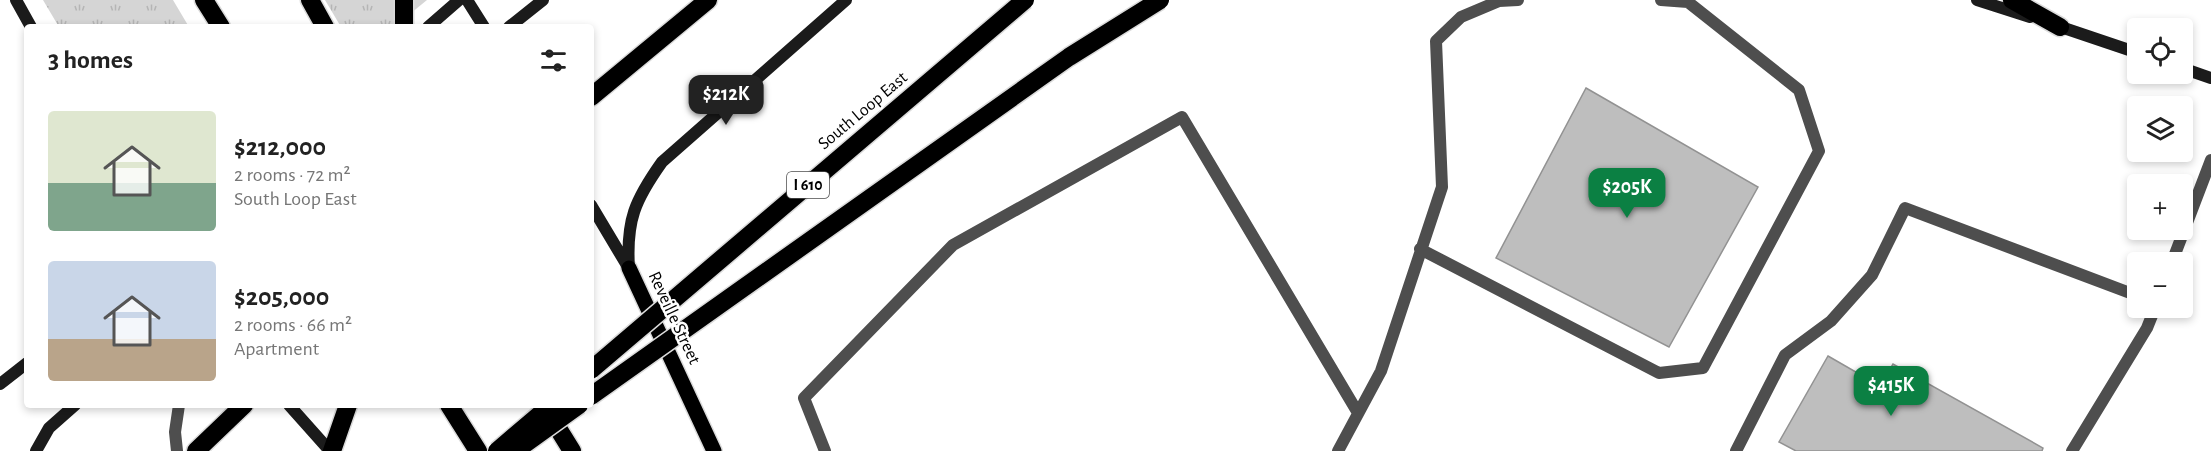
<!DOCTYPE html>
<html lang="en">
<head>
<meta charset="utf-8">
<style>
	:root { --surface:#fff; --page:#f2f2f2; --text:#222; --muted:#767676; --accent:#0b8043 }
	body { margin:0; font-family:"Alegreya Sans",sans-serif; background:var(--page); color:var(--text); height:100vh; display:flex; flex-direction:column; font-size:22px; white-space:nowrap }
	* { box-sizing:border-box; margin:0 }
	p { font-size:20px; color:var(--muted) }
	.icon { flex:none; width:33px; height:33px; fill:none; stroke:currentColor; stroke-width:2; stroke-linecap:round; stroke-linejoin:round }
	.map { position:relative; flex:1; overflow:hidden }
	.sheet { position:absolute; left:24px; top:24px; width:570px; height:384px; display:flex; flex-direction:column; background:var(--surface); border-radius:6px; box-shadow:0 3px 9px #0003 }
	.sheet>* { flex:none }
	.buttons { position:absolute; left:2127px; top:18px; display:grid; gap:12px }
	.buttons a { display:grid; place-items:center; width:66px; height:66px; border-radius:6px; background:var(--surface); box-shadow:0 3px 9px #0003; font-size:30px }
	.price { position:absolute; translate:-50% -51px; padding:0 14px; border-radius:12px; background:var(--accent); color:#fff; font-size:20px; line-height:39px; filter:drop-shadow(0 2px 3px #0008) }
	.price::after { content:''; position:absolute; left:50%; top:36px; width:18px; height:14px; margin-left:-9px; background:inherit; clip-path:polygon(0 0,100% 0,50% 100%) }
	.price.selected { background:#222; color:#fff }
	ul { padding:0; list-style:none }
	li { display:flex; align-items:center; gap:18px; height:150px; padding:0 24px }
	li span { display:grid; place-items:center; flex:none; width:168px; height:120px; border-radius:6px; color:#555 }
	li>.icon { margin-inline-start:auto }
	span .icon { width:72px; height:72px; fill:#fffc; stroke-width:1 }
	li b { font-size:26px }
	h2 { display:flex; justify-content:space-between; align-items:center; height:72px; padding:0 24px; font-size:26px }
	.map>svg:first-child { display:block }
	.grass { fill:url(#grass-tufts) }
	.building { fill:#bebebe; stroke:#929292; stroke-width:1.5 }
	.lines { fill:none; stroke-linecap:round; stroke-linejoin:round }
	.primary-casing { stroke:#dbdbdb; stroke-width:18 }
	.highway-casing { stroke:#dbdbdb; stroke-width:21 }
	.lane { stroke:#4e4e4e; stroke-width:12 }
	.street { stroke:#4e4e4e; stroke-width:12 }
	.secondary { stroke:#1b1b1b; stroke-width:12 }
	.primary { stroke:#000; stroke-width:15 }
	.highway { stroke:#000; stroke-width:18 }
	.highway-bridge-casing { stroke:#dbdbdb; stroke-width:21; stroke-linecap:butt }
	.highway-bridge { stroke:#000; stroke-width:18 }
	.labels { text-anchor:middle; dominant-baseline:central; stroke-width:5; stroke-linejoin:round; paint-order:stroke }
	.shield { fill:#fff; stroke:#4c4c4c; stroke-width:1.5 }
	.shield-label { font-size:16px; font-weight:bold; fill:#000 }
	.street-label { font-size:18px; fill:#000; stroke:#fff }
</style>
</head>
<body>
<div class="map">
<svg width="2211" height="451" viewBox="0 0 2211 451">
	<defs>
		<pattern id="grass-tufts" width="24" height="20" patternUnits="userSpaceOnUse" patternTransform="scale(1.5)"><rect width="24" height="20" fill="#d5d5d5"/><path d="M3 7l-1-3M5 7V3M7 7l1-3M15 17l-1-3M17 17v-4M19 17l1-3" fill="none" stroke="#b5b5b5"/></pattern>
	</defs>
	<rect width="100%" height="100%" fill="#fff"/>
	<path class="grass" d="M43 0H173L189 27H59Z
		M325 0H427L394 27H341Z"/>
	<path class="building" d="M1586 88 1758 187 1669 347 1496 258Z
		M1828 356 1880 386 1893 364 2043 448 2042 451H1796L1779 442Z"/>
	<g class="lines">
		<g class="primary-casing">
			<path id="primary" d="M629 268 714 451"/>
		</g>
		<g class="highway-casing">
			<path id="highway" d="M204 0 221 27
				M310 0 325 27
				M404 0V27
				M2012 0 2060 27
				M591 97 708 0
				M449 405 478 451
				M546 409 572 451
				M196 451 244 405
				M332 451 348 405"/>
		</g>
		<path class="lane" d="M1661 0 1688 2 1689 0
			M1420 249 1659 373 1703 368 1819 151 1799 90 1688 2
			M2172 262 2211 160
			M825 451 804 398 953 245 1182 117 1358 413
			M1338 451 1381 371 1442 187 1436 41 1461 17 1499 1 1518 0
			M1736 451 1785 355 1831 321 1872 275 1905 208 2138 296
			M2072 451 2147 328 2155 308"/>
		<path class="street" d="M177 451 175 432 179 405"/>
		<path class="secondary" d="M16 0 31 27
			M467 0 484 27
			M1977 0 2030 17
			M2055 25 2138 53
			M428 27 459 0
			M509 27 543 0
			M2182 68 2211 78
			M591 205 628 267
			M629 268C626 220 635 200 662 162L846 0
			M0 384 27 363
			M289 405 330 451
			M36 451 49 428 75 405"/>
		<use href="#primary" class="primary"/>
		<use href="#highway" class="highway"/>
		<g class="highway-bridge-casing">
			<path id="highway-bridge" d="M591 370 1025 0
				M591 396 1069 57 1160 0
				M497 451 551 405
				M515 451 579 405"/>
		</g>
		<use href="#highway-bridge" class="highway-bridge"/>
	</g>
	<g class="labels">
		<rect class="shield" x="787" y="172" width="42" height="26" rx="4.5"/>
		<g class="shield-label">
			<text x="808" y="185">I 610</text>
		</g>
		<g class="street-label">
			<text transform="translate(863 111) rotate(-40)">South Loop East</text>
			<text transform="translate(674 318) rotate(65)">Reveille Street</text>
		</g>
	</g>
</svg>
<div class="buttons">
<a><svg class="icon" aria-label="locate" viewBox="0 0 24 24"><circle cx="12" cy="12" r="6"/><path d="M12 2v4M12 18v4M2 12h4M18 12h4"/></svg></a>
<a><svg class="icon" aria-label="layers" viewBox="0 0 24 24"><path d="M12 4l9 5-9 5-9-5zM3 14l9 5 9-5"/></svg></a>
<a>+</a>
<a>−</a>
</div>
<b class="price selected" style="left:726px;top:126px">$212K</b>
<b class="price" style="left:1627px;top:219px">$205K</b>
<b class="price" style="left:1891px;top:417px">$415K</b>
<section class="sheet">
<h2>3 homes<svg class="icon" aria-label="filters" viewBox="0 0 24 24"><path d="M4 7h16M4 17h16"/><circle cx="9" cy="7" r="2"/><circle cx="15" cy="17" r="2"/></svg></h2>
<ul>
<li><span style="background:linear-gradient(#dfe7d0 60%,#7fa58c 0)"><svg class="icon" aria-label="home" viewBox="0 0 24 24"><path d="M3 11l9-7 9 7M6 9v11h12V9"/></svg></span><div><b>$212,000</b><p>2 rooms · 72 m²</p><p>South Loop East</p></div></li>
<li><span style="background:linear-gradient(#c9d6e8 65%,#b9a48a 0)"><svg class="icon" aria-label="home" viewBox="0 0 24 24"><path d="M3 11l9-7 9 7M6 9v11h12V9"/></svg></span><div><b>$205,000</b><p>2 rooms · 66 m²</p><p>Apartment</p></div></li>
</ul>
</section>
</div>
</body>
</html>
